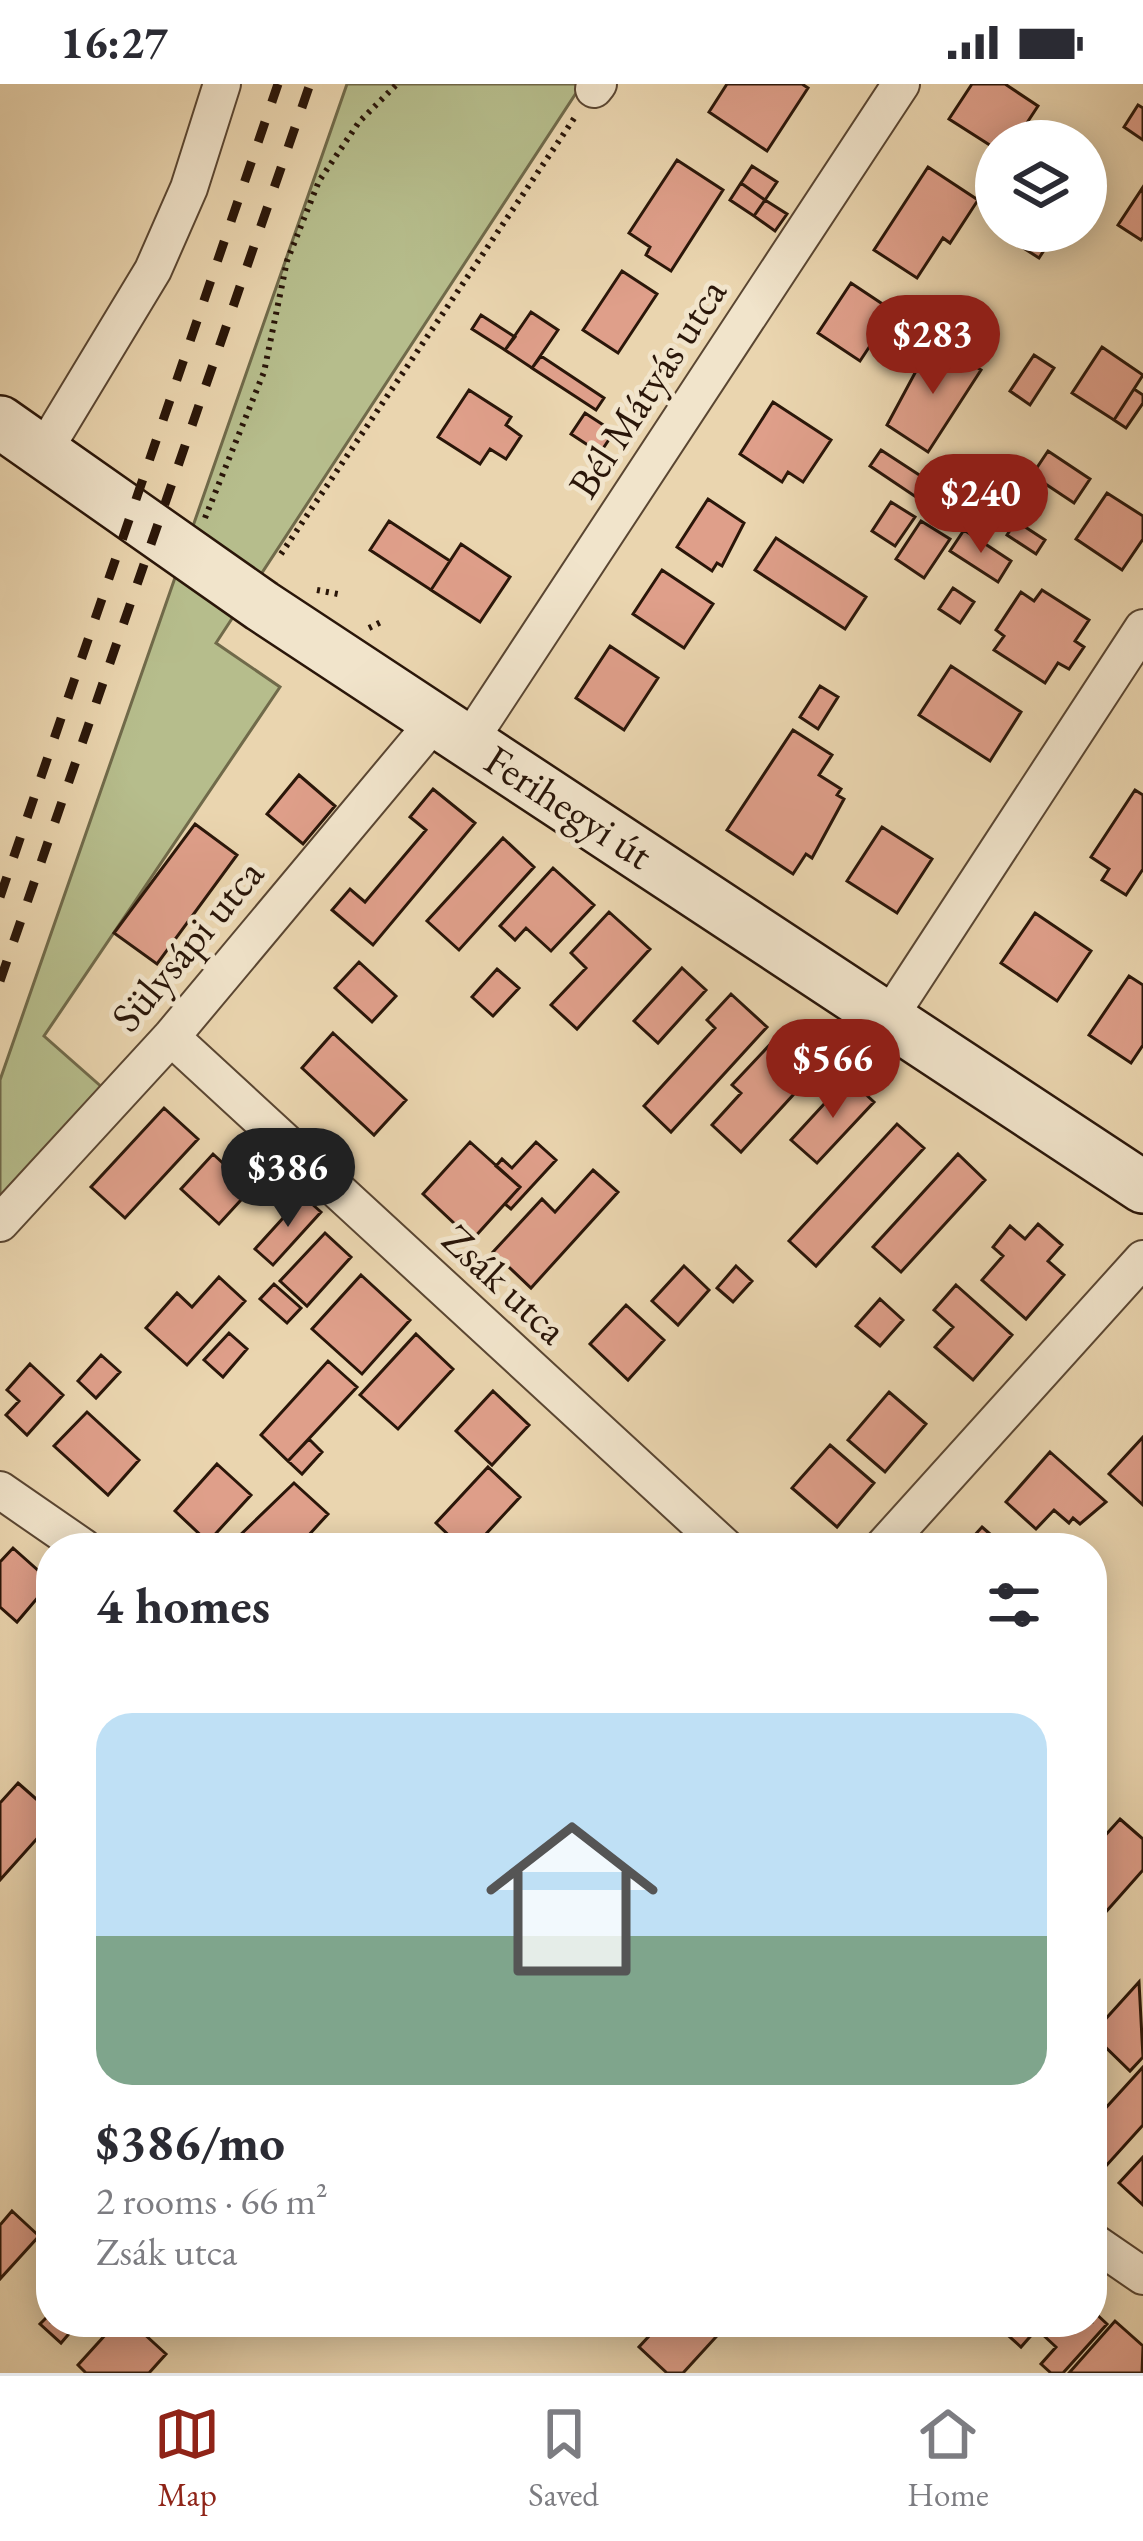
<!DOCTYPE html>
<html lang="en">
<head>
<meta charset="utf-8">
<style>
	:root { --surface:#fff; --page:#f2f2f3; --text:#2b2b33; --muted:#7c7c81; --line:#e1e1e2; --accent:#8f2418 }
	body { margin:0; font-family:"EB Garamond",serif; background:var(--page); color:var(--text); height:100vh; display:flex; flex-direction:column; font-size:45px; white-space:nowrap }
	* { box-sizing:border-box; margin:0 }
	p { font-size:39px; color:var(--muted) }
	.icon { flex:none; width:66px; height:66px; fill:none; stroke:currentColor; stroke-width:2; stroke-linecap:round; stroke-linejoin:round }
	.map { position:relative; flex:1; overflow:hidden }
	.panel { position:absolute; left:36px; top:1449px; width:1071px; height:804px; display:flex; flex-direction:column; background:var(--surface); border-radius:48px; box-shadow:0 6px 30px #0003 }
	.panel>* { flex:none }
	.buttons { position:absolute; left:975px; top:36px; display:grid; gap:24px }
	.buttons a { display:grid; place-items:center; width:132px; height:132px; border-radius:50%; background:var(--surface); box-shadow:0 6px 30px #0003; font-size:60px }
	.price { position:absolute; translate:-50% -102px; padding:0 27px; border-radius:42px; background:var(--accent); color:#fff; font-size:39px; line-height:78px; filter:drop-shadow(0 3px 6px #0008) }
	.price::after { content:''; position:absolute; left:50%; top:72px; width:36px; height:27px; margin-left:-18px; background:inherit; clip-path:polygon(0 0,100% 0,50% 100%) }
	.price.on { background:#222; color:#fff }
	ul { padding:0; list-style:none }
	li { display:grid; align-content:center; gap:24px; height:636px; padding:0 60px }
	li span { display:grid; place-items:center; height:372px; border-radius:36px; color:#555 }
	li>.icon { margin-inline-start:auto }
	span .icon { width:216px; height:216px; fill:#fffc; stroke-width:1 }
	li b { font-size:51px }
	h2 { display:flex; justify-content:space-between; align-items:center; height:144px; padding:0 60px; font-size:51px }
	.status { display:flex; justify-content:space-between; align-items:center; height:84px; padding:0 60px; background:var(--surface); direction:ltr }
	.status svg { height:33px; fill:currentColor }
	.tabs { display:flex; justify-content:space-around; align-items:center; height:168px; border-top:3px solid var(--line); background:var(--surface); font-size:33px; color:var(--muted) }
	.tabs a { display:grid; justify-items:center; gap:6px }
	.tabs .on { color:var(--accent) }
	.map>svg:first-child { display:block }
	.green { fill:#b6bd8c; stroke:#706a4a; stroke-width:3 }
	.building { fill:#df9f8a; stroke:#2a1609; stroke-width:3 }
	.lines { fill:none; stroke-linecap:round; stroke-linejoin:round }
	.minor-casing { stroke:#5a4632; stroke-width:40 }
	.secondary-casing { stroke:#2a1609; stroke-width:56 }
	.path { stroke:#2a1609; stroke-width:6; stroke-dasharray:3 6; stroke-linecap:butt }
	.minor { stroke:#f1e4cb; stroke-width:36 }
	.secondary { stroke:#f1e4cb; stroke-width:51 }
	.rail { stroke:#2a1609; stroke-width:9; stroke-dasharray:21 21; stroke-linecap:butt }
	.labels { text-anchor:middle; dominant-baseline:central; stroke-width:10; stroke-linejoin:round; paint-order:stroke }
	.street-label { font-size:42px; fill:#2a1609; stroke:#f1e4cb }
</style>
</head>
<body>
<div class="status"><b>16:27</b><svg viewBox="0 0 49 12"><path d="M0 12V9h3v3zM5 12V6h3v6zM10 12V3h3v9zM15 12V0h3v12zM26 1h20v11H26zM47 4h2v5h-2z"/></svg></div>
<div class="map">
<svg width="1143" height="2289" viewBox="0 0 1143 2289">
	<rect width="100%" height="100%" fill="#ead5af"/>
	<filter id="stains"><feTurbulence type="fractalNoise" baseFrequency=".00167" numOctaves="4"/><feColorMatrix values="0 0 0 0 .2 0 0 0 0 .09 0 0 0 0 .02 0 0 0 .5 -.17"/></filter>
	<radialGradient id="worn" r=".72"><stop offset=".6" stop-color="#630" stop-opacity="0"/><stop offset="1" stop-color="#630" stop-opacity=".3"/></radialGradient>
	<path class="green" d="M347 0H582L216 559 280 603 44 952 104 1005 0 1113V996Z"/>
	<path class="building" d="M727 0H802L808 4 767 67 709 28Z
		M972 0H1005L1038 22 1015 57H996V65L949 35Z
		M1138 21 1143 24V56L1124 43Z
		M677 76 723 106 671 187 646 171 650 163 629 149Z
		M752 82 777 98 765 116 741 99Z
		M928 83 978 116 950 159 943 154 917 194 874 166Z
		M741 99 765 116 754 132 730 116Z
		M1143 103V153L1141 156 1118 141Z
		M765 116 787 130 775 147 754 132Z
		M1005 147H1042L1052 154 1039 174 1003 151Z
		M622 187 657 210 618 269 583 246Z
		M851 199 893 227 860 277 818 249Z
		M531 228 558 246 532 284 505 266Z
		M481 231 515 253 505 266 472 245Z
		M941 260 981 286 928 368 887 341 923 274 930 278Z
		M1102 263 1143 291 1114 336 1072 309Z
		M1034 271 1054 284 1030 321 1010 307Z
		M541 272 604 314 596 326 532 284Z
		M1134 305 1143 311V319L1126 344 1114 336Z
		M469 306 511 333 506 341 521 352 506 375 490 365 480 380 438 353Z
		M773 318 831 356 803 398 788 388 782 398 740 370Z
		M585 329 614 348 600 369 571 350Z
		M881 366 930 398 919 415 870 382Z
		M1048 367 1090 395 1074 419 1032 391Z
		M1107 409 1143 432V455L1122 486 1076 455Z
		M708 415 744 439 722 482 717 479 712 487 677 463Z
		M891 418 915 433 895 462 872 447Z
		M389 437 450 477 431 506 370 466Z
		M921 437 950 455 924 494 896 475Z
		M1016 437 1045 456 1036 470 1007 451Z
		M964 446 1011 477 998 498 950 467Z
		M776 454 866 513 845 545 755 486Z
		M461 460 510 493 480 538 431 506Z
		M662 486 713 520 684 564 633 530Z
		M953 504 974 518 960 539 939 525Z
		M1042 506 1089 536 1075 557 1084 563 1069 585 1058 579 1045 599 994 566 1004 552 996 546 1021 508 1034 517Z
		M610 562 658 594 624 646 576 614Z
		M951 582 1021 628 990 677 919 631Z
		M820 602 838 613 818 645 800 633Z
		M793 646 832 671 819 691 841 705 837 711 844 715 812 774 806 770 793 790 727 746Z
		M299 691 335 722 303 760 267 730Z
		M433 705 475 739 373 861 332 826 350 805 365 818 426 746 410 733Z
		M1135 706 1143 711V785L1126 811 1102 796 1109 785 1091 773Z
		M195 740 237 771 157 880 114 849Z
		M882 743 932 775 897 829 847 797Z
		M503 754 534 783 459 866 427 837Z
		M553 784 594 821 551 867 526 844 515 856 500 842Z
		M609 828 650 865 577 945 551 921 586 884 571 869Z
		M1035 829 1091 867 1057 917 1001 879Z
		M359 878 396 912 372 938 335 904Z
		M682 884 706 906 658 959 634 937Z
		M497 885 519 904 493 932 472 913Z
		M1129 892 1143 901V961L1131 979 1089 951Z
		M731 910 767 943 671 1048 644 1022 715 944 707 936Z
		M333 949 406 1016 374 1051 302 984Z
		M777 953 815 987 741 1068 712 1041 741 1009 732 1001Z
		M848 994 874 1018 817 1079 791 1056Z
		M164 1024 198 1055 125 1134 91 1103Z
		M897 1040 924 1064 816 1182 789 1157Z
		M470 1058 520 1103 472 1156 423 1110Z
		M536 1058 556 1076 511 1125 505 1120 520 1103 496 1082 502 1075 512 1084Z
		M213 1070 251 1105 219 1140 181 1105Z
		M958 1070 985 1096 901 1188 873 1163Z
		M593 1086 618 1108 531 1204 493 1168 542 1115 555 1128Z
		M303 1112 321 1128 273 1181 255 1165Z
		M1038 1140 1062 1161 1048 1177 1064 1191 1026 1235 982 1196 1003 1172 993 1163 1010 1142 1025 1155Z
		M325 1149 351 1173 307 1222 280 1197Z
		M684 1182 709 1206 678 1241 652 1217Z
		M736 1182 752 1197 733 1218 717 1204Z
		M361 1191 410 1236 362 1290 312 1245Z
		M219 1193 245 1217 187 1281 146 1244 177 1209 192 1223Z
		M274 1200 301 1224 287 1239 260 1215Z
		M956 1201 1012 1251 973 1296 935 1263 953 1243 934 1226Z
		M880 1215 903 1236 880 1262 856 1242Z
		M626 1221 664 1256 628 1296 590 1260Z
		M229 1249 247 1265 223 1293 204 1276Z
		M416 1250 453 1285 398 1345 360 1311Z
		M101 1271 120 1288 96 1314 78 1297Z
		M328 1277 357 1303 288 1377 261 1351Z
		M30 1280 63 1311 27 1351 6 1331 19 1317 7 1306Z
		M493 1307 529 1341 492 1381 456 1347Z
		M889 1308 926 1340 885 1388 848 1356Z
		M87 1328 139 1376 108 1411 54 1362Z
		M1143 1353V1421L1109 1390Z
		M309 1355 322 1368 302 1390 288 1377Z
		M830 1361 874 1399 837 1443 792 1404Z
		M1050 1368 1106 1418 1080 1440 1073 1434 1069 1439 1054 1426 1036 1445 1006 1418Z
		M217 1380 251 1411 208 1458 175 1427Z
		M488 1383 520 1413 473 1464H462L436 1439Z
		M294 1399 328 1430 297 1464H239L233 1458Z
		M982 1443 1006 1464H963Z
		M13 1464 51 1498 17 1538 0 1523V1478Z
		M18 1699 51 1728V1739L0 1796V1719Z
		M1120 1735 1143 1755V1786L1097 1838 1092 1834V1766Z
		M1139 1898 1143 1973 1130 1987 1092 1950Z
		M1143 1983V2041L1096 2093 1092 2039Z
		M1143 2073V2121L1119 2099Z
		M12 2127 39 2152 0 2195V2141Z
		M1092 2226 1107 2240 1063 2289H1051L1041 2280 1056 2263 1041 2249 1051 2238H1092Z
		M51 2229V2238H79L61 2259 40 2240Z
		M1115 2237 1143 2262 1142 2289H1069Z
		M117 2238H131L166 2270 149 2289H86L78 2281Z
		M662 2238H721L726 2242 683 2289H667L639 2263Z
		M993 2238H1043L1021 2263Z"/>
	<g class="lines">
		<g class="minor-casing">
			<path id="minor" d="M594 5 598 0
				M43 368 153 186 189 104 222 0
				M469 657 901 0
				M889 933 1143 544
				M171 953 726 1464
				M0 1139 171 953 436 636
				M0 1406 84 1464
				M882 1464 1143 1175
				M1092 2157 1143 2192"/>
		</g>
		<g class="secondary-casing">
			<path id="secondary" d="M0 338 262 522 1143 1103"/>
		</g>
		<path class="path" d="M205 434 264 288 287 177 319 97 359 38 397 0
			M281 470 575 33
			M317 506 343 511
			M369 544 381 538"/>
		<use href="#minor" class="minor"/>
		<use href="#secondary" class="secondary"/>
		<path class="rail" d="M0 813 278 0
			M0 897 310 0"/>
	</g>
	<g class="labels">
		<g class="street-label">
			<text transform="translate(647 304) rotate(-57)">Bél Mátyás utca</text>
			<text transform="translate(569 723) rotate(33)">Ferihegyi út</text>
			<text transform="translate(187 861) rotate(-50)">Sülysápi utca</text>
			<text transform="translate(505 1200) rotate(43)">Zsák utca</text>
		</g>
	</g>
	<rect width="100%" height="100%" filter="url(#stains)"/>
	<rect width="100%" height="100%" fill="url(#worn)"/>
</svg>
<div class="buttons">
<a><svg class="icon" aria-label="layers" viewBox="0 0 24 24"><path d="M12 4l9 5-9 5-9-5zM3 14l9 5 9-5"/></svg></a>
</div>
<b class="price" style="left:933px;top:313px">$283</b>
<b class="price" style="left:981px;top:472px">$240</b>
<b class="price" style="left:833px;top:1037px">$566</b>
<b class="price on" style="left:288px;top:1146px">$386</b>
<section class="panel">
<h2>4 homes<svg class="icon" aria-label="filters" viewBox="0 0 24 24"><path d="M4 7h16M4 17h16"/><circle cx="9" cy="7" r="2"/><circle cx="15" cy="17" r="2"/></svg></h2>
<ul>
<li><span style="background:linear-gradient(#bfe0f5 60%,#7fa58c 0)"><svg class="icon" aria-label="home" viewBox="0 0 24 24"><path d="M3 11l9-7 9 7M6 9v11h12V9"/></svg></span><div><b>$386/mo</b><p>2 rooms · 66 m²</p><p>Zsák utca</p></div></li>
</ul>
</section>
</div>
<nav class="tabs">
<a class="on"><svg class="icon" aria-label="map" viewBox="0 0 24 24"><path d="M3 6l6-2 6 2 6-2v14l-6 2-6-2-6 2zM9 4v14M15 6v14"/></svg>Map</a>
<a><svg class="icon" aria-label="saved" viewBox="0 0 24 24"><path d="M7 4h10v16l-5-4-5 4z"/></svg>Saved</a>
<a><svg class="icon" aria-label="home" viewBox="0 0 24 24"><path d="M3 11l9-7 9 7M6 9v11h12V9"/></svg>Home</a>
</nav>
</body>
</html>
